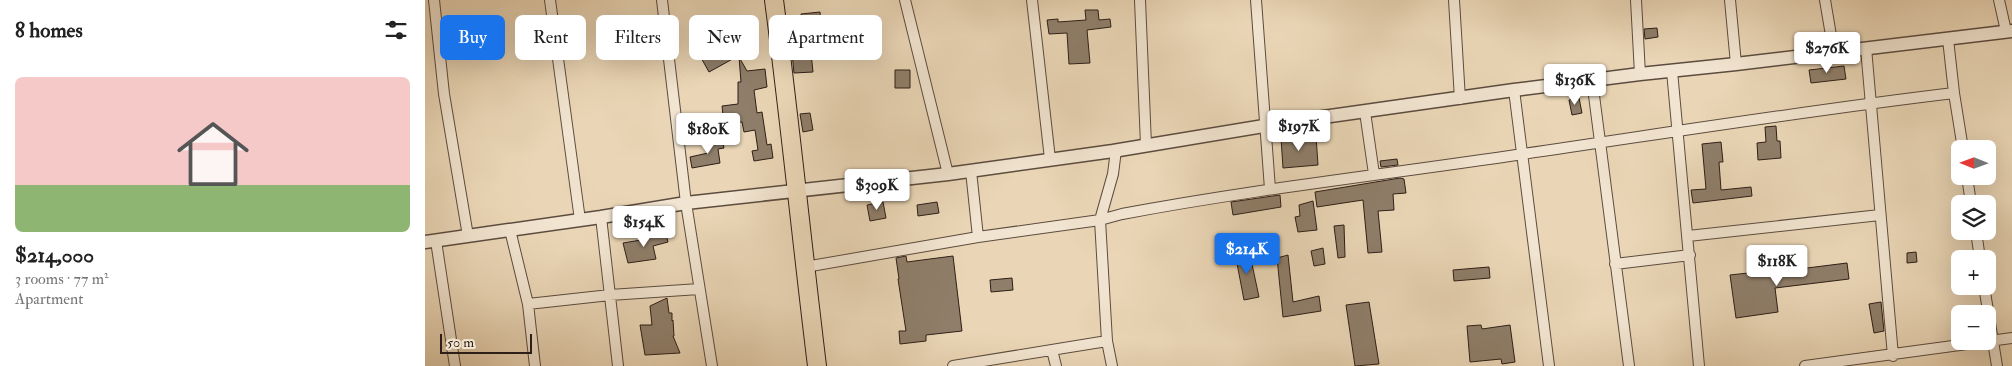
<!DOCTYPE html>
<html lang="en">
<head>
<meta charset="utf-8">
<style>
	:root { --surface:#fff; --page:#f6f6f6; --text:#222; --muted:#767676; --accent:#1a73e8 }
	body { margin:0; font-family:"IM FELL Double Pica",serif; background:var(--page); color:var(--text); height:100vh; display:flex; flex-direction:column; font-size:19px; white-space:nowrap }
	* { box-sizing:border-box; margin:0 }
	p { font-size:16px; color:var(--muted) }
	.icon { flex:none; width:28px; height:28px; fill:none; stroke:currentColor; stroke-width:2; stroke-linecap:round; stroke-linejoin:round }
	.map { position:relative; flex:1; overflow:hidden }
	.sheet { display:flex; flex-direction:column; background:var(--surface); width:425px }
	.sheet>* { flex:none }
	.guide { position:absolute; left:15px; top:15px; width:475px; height:45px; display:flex; gap:10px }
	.needle { width:32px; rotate:271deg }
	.fabs { position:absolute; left:1526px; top:140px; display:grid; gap:10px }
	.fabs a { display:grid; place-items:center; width:45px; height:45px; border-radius:8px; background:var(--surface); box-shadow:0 5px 20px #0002; font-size:25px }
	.scale { position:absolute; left:15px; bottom:12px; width:92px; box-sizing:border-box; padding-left:5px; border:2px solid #2d1e17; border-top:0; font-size:14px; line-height:18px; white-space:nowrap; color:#2d1e17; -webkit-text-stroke:4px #f1e4d0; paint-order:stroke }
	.price { position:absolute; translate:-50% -42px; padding:0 11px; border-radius:5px; background:#fff; color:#222; font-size:16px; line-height:32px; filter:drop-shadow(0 1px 2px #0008) }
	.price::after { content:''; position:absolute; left:50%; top:30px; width:15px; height:11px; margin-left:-8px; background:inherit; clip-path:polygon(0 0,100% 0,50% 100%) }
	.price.selected { background:var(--accent); color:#fff }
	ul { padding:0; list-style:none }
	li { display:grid; align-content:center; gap:10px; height:265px; padding:0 15px }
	li span { display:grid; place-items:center; height:155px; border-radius:8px; color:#555 }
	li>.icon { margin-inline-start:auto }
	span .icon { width:90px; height:90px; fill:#fffc; stroke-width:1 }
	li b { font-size:21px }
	h2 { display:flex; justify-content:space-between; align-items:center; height:60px; padding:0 15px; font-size:21px }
	.chip { padding:0 18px; border-radius:8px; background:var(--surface); box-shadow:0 5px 20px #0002; font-size:18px; line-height:45px }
	.chip.selected { background:var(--accent); color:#fff }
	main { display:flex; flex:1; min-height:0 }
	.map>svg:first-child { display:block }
	.building { fill:#8f7e6a; stroke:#2d1e17 }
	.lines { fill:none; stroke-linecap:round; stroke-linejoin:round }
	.minor-casing { stroke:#5c4c3f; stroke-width:12 }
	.tertiary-casing { stroke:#5c4c3f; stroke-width:15 }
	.trunk-casing { stroke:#2d1e17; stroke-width:20 }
	.minor { stroke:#f1e4d0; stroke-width:10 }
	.tertiary { stroke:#f1e4d0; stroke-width:12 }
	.trunk { stroke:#ead6b6; stroke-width:18 }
</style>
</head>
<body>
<main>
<section class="sheet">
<h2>8 homes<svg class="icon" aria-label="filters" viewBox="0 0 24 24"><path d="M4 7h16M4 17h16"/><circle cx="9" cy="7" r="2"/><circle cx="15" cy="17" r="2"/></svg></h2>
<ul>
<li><span style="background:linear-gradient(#f6c9c9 70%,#8fb573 0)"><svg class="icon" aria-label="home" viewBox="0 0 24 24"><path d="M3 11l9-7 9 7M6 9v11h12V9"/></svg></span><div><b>$214,000</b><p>3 rooms · 77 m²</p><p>Apartment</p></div></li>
</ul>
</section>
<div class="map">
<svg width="1587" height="366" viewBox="0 0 1587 366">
	<rect width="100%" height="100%" fill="#ead6b6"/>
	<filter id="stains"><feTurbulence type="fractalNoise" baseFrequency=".004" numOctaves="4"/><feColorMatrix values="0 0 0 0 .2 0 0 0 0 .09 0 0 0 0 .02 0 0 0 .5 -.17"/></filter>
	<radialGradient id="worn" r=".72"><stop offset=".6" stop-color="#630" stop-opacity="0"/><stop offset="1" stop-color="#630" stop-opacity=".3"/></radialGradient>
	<path class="building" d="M660 10H673L674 20 685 19 686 27 662 30 665 63 644 64 642 33 624 34 622 20 633 19V22L661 20Z
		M395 12 398 52 386 53 388 72 369 73 367 53 377 52 375 29H377L376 14Z
		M327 17 329 40 318 41 316 18Z
		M1232 28 1233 37 1220 39 1219 29Z
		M299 31 313 56 284 72 270 47 281 41 280 38Z
		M314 57 322 71 340 69 342 87 329 90 332 113 337 112 342 145 346 144 348 158 329 161 327 151 333 150 330 130 319 132 317 122 299 124 297 106 313 104V82H316Z
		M1419 66 1421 79 1386 83 1384 70Z
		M470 70H485V88H470Z
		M1154 98 1157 113 1147 115 1144 100Z
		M385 113 388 130 378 132 375 114Z
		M1351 126 1352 141H1355L1356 158 1333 160 1332 143 1341 142 1340 127Z
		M891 136 893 165 858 168 856 138Z
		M297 139 299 148 293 149 295 163 267 168 265 157 283 153 281 141Z
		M1296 142 1298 162H1294L1296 190 1326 187 1327 196 1268 203 1266 190 1281 189 1277 144Z
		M972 159 973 165 956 167 955 161Z
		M975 178 979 179 981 193 968 194 969 210 953 211 957 252 943 253 938 200 892 207 890 192Z
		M855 195 856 207 808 215 806 202Z
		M888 201 892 230 873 232 870 217 875 216 874 205Z
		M458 202 461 218 445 221 442 205Z
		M512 202 514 213 493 216 492 205Z
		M919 225 920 257 913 258 909 226Z
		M240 231 243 242 228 246 231 259 203 263 198 243 216 240 215 239Z
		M898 248 900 264 889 266 886 251Z
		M824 250 834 297 819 300 810 253Z
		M1491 252 1492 262 1482 263V253Z
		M863 255 868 302 894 296 896 311 858 317 852 258Z
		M481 256 482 262 528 256 537 331 501 335V341L475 344 474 331H481L473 279H474L471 258Z
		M1422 263 1424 279 1350 288 1353 312 1311 318 1305 275 1350 270V272Z
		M1064 267 1065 278 1029 281 1028 270Z
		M587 278 588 290 566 292 565 280Z
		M242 298 244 313H247V321L248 320 249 336H248L255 353 220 355 215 325H227L225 306Z
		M944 302 954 364 930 366 921 305Z
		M1456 302 1459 331 1449 333 1444 304Z
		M1056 325 1057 329 1085 325 1090 362 1077 364 1076 359 1045 362 1042 326Z"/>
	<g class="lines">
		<g class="minor-casing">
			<path id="minor" d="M9 0 19 94 43 236
				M125 0 155 220
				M237 0 261 203 287 366
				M480 0 523 174
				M607 0 625 159
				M715 0 721 145
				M831 0 845 189
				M1029 0 1035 99
				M1211 0 1215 74
				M1305 0 1311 64
				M1400 0 1409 53
				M1574 0 1581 31
				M1523 39 1529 93 1538 149
				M1441 48 1468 356
				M1247 71 1274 366
				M1167 80 1204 366
				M1089 90 1124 366
				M940 112 949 174
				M546 171 553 237
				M1542 176 1546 204
				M176 217 193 366
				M85 230 103 304 110 366
				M1551 231 1555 259
				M1263 236 1455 215
				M11 241 30 366
				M1190 264 1265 255
				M380 267 553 237 675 220 697 214C830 189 964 174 1098 154 1242 133 1385 110 1529 93
				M1559 286 1572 366
				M103 304 185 295 274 289
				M627 350 631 366
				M528 366 682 341
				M687 366 682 341 675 220 688 174 691 150
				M1380 366 1587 338"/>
		</g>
		<g class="tertiary-casing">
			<path id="tertiary" d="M0 242 176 217 261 203 523 174 688 151 863 122 1089 90 1215 74 1311 64 1587 31"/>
		</g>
		<g class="trunk-casing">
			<path id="trunk" d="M349 0C365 122 377 244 392 366"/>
		</g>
		<use href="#minor" class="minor"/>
		<use href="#tertiary" class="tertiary"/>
		<use href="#trunk" class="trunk"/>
	</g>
	<rect width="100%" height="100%" filter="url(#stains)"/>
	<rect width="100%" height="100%" fill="url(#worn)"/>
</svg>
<div class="fabs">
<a><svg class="needle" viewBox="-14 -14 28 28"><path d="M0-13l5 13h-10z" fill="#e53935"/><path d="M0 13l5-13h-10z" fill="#767676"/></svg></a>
<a><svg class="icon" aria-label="layers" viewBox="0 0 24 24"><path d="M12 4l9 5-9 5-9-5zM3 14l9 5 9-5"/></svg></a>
<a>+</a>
<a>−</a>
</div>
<div class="scale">50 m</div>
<b class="price" style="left:1402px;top:74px">$276K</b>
<b class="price" style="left:1150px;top:106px">$136K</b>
<b class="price" style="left:874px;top:152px">$197K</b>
<b class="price" style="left:283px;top:155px">$180K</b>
<b class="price" style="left:452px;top:211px">$309K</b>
<b class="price" style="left:219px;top:248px">$154K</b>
<b class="price selected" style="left:822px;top:275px">$214K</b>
<b class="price" style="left:1352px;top:287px">$118K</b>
<div class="guide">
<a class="chip selected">Buy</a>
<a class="chip">Rent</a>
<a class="chip">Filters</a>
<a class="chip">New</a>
<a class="chip">Apartment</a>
</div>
</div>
</main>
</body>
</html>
